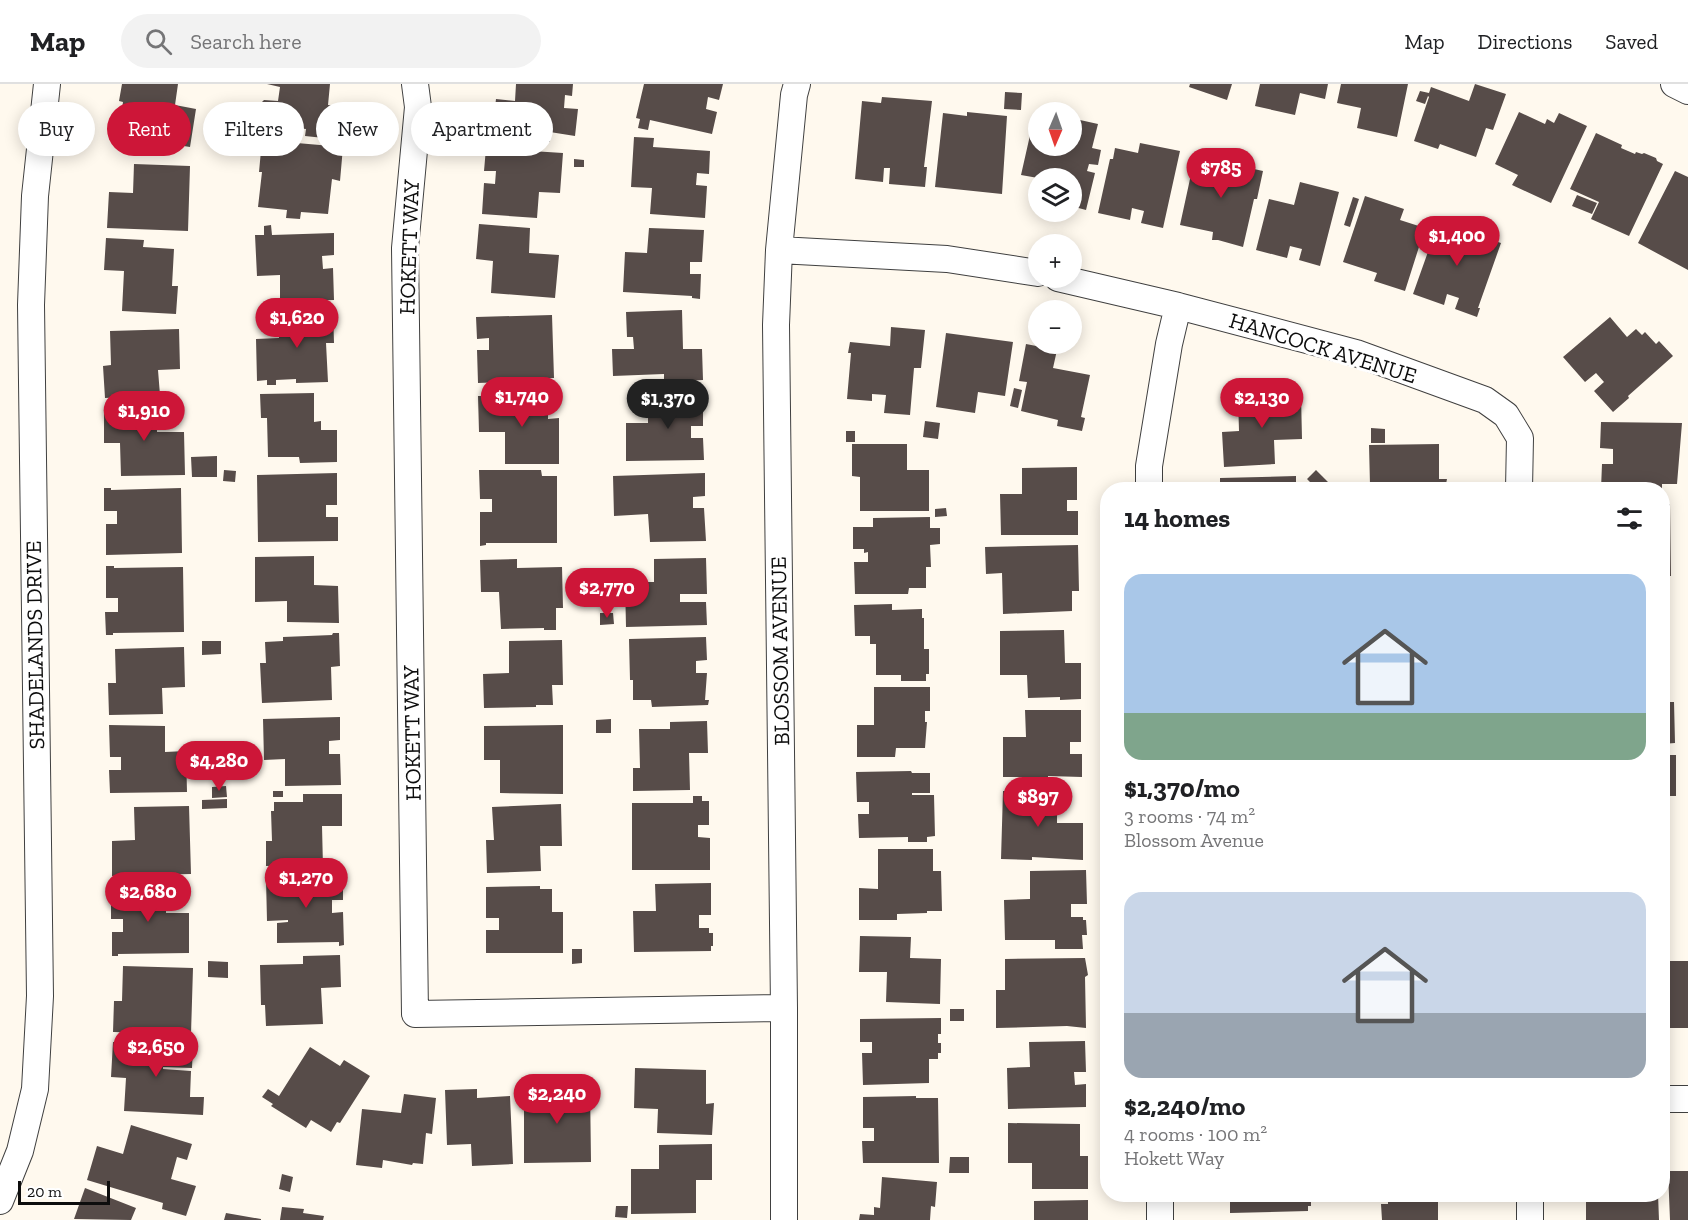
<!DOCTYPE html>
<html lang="en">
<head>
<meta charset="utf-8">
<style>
	:root { --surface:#fff; --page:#f2f2f2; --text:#202124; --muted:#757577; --line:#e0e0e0; --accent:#cd1638 }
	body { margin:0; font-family:"Zilla Slab",serif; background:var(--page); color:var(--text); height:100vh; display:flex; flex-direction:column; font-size:22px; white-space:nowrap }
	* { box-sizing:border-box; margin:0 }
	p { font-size:20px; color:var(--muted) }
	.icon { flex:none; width:33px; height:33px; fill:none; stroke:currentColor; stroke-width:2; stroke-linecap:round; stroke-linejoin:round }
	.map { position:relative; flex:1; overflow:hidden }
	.sheet { position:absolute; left:1100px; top:398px; width:570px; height:720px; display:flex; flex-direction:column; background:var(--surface); border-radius:24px; box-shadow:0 3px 15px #0003 }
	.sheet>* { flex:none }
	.banner { position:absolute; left:18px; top:18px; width:570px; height:54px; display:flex; gap:12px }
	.needle { width:39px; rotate:182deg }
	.tools { position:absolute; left:1028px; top:18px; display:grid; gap:12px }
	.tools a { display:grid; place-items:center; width:54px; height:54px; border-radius:50%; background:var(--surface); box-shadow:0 3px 15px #0003; font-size:30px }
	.scale { position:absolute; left:18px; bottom:15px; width:92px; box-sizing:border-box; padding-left:6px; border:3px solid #0d0d0d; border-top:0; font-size:16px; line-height:21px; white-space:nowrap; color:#0d0d0d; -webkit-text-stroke:4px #fff; paint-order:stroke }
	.price { position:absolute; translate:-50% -51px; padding:0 14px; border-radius:21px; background:var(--accent); color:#fff; font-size:20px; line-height:39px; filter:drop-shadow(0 2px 3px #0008) }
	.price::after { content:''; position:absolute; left:50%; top:36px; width:18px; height:14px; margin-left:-9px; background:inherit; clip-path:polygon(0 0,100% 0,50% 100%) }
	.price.active { background:#222; color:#fff }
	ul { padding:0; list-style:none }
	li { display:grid; align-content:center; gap:12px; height:318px; padding:0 24px }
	li span { display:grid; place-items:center; height:186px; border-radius:18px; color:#555 }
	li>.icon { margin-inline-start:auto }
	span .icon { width:108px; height:108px; fill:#fffc; stroke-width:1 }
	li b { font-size:26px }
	h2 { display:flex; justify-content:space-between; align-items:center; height:72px; padding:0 24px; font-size:26px }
	.pill { padding:0 21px; border-radius:27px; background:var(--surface); box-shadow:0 3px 15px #0003; font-size:21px; line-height:54px }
	.pill.active { background:var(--accent); color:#fff }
	header { display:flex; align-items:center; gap:36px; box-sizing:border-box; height:84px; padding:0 30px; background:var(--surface); border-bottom:2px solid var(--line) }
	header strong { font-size:28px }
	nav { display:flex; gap:33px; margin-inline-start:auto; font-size:21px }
	.search { width:420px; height:54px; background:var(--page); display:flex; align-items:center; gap:15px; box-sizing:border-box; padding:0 21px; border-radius:33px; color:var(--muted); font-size:22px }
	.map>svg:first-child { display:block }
	.building { fill:#574c49 }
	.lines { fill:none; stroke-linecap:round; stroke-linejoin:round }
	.minor-casing { stroke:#404040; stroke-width:28 }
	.minor { stroke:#fff; stroke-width:26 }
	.labels { text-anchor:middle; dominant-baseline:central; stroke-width:6; stroke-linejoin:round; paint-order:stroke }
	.street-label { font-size:22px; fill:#0d0d0d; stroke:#fff }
</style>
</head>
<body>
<header>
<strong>Map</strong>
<div class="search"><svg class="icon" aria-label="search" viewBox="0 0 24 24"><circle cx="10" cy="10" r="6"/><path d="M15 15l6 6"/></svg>Search here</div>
<nav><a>Map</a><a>Directions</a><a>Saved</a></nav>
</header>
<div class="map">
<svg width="1688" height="1136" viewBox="0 0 1688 1136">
	<rect width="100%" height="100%" fill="#fff9ee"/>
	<path class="building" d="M122 0H178L175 21 196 25 190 63 114 51 117 31 121 32 123 18 119 17Z
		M267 0H330L328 21 347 23 343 56 305 52 306 45 278 42 273 48 262 46 255 38 256 24 264 16 278 17 280 3Z
		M516 0H573L572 12 565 11 564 24 578 25 575 52 531 45 530 52 492 48 496 15 515 17Z
		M644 0H723L719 16 708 13 706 25 717 28 712 50 650 36 648 46 638 44 640 35 636 34Z
		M1190 0H1232L1227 16 1189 3Z
		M1260 0H1328L1325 15 1300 9 1295 31 1255 22Z
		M1341 0H1408L1397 53 1357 44 1361 24 1337 19Z
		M1475 0 1506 10 1493 46 1486 44 1476 73 1440 60 1438 65 1414 57 1429 13 1428 12 1425 20 1416 17 1420 7 1429 9 1431 3 1469 17Z
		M1005 8 1022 9 1021 26 1004 25Z
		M882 13 932 17 924 83H927L925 103 889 100 890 84H884L883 98 855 95 862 17 881 19Z
		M967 28 1007 32 1002 110 935 103 943 29 967 32Z
		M1519 28 1545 40 1547 35 1554 39 1559 29 1587 42 1551 119 1512 101 1518 91 1495 80Z
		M1071 34 1098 40 1092 64 1101 66 1098 81 1089 80 1087 87 1095 89 1086 126 1071 122V94H1038L1021 91 1033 38 1038 39V62H1071Z
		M1596 49 1622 61 1621 64 1635 70 1636 68 1642 70 1644 69 1656 74 1657 77 1663 80 1629 152 1591 135 1599 118 1570 105Z
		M541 50 550 51V58H541Z
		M634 53 654 54 653 63 710 67 709 90 697 89 696 101 707 102 705 134 650 130 652 104 631 103Z
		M262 56 343 63 340 97 332 95 328 130 301 128 300 135 286 134 287 126 258 123 262 88H259Z
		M1140 59 1180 67 1163 144 1141 139 1144 127 1132 124 1130 136 1098 129 1110 75H1113L1115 64 1138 69Z
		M486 64 563 69 560 109 539 108 537 134 482 130 484 99 495 100 496 87H484Z
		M1195 72 1263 87 1257 115H1254L1243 163 1218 156H1212L1213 148 1180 141Z
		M574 75 584 76V83H574Z
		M134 80 190 82 188 147 107 144 109 108 133 109Z
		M1675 87 1688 93V186L1638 159Z
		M1300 98 1339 108 1320 182 1299 176 1302 165 1290 162 1287 174 1256 166 1269 115 1294 121Z
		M1577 111 1597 119 1592 130 1572 122Z
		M1365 112 1404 125 1400 136 1425 144 1405 207 1374 197 1377 189 1343 178Z
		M1353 113 1359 115 1350 143 1344 141Z
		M1440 134 1463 142 1462 146 1501 159 1478 224H1480L1477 233 1455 225 1459 214 1447 210 1444 221 1413 210Z
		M479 140 530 144 529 169 559 171 555 214 491 209 493 177 476 175Z
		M271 141 272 151 334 149V171L322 172 323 185 333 184 334 216 280 218V191L257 192 255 151H264V142Z
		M649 144 704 146 702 178H690V190H701L700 215 692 214V212L623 208 625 168 647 169Z
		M106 154 144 156 143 163 174 165 172 202H178L176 230 122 227 124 187 104 186Z
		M682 226 683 265H702L703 296 664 298V290L613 292 612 265H634L633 253H627L626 228Z
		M333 227 334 259H326L328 298 296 299V295L276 296V301H267V296L257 297 256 255 279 254 278 229Z
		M552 231 554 294 533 295V297L478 299 477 266H489V254L477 255 476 233Z
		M1610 233 1627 253 1636 245 1642 251 1645 248 1656 260 1659 257 1673 272 1628 312 1629 314 1613 328 1594 307 1604 298 1596 289 1585 298 1563 273Z
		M891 243 925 246 921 284H914L910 331 884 329 886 311 872 310V317L847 315 851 269H848L850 258 890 262Z
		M179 245 180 285 158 286 160 311 105 314 103 282 111 281 110 247Z
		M946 249 1013 258 1005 312 978 308 975 329 936 323Z
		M1026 260 1057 266 1053 284 1090 291 1081 333 1085 334 1082 347 1057 342 1058 336 1021 327 1027 298 1019 297Z
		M484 304H498V310H484Z
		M1014 304 1022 306 1018 324 1010 322Z
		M510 308H525V313H529V315H548V335L559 334V380H505V348H479L478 312H510Z
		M314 309V338L321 337V346H337V378L300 379 299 373H268L267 334H261L260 310Z
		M687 309H703V342H691V354H703L704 376 626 377V339H648V312H687Z
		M1301 311 1302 355 1274 356 1275 380 1224 383 1222 348 1239 347 1238 313Z
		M156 322 157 348H184L185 391 121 392 120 359H104V323Z
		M925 337 940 339 938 355 923 353Z
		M1601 338 1682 339 1677 400H1662V405H1601L1602 380H1613V365L1600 364Z
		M1371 344 1385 345V359H1371Z
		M846 347H855V358H846Z
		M852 360H907V386H929V427H860V393L852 392Z
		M1439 360V395H1447L1445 405H1392V401H1370L1369 361Z
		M217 372V393H192L191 373Z
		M1077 383V416H1067V427H1078V451H1001L1000 410H1022V384Z
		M224 386 236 387 235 398 223 397Z
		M479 386H541L542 392H557V459H486V461L480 462V428H492V415H480Z
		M1316 386 1330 400 1325 405H1317L1307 395Z
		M337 389V421H326V433H338V457L258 458 257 391Z
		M705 389V412L693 413V424H704L706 457 650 458 648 430 614 432 613 392Z
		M1296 392V405H1220V394Z
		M104 404H111V406L181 404 182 469 106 471V440H117V427H104Z
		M1662 420H1670L1671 492H1662Z
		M946 424 947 432 935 433V425Z
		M930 433V444H940V460L930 461 931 483H926V504H909L908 510H855L854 478H868V468L864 469V465H853V443H873V434Z
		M1078 461 1079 507H1072V527L1003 530 1002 489 986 490 985 463Z
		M314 472V501L338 502 339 539 287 538V517L255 518V473Z
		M706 474 707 510H680V518H706L707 541 626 543 625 498H654V475Z
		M517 475V484L562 483 563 524H556V546H544V544L501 545 499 508H481L480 476Z
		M106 482H114V484L183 483 184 548 113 549V551H106L105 528H118V514H106Z
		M892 520V526L922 525V534H924V565H929V590H926V597H901V591H876V560H870V552H855L854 521Z
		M600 529H613L614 540 600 541Z
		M1064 546 1065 579H1081V615L1060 616V613L1028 614 1027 591H1000V547Z
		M333 549H339L340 582 331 583 332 616 262 619 260 579H266L265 558 283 557V553L332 551Z
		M706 553 707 576 696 577V589H707L705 616H709L708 621 652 623 651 616H633V596H630L629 555Z
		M562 556 563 601H552L553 621H536V623L484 624 483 590 509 589V557Z
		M202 557H221V570L202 571Z
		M184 563 185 603 162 604 163 630 109 631 108 599H116L115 565Z
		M874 603H930V627H925V638H927L925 664H896L895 673H857V641H874Z
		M1662 618H1674L1675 659 1662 660Z
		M1025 626H1081V658H1070V670H1082V693L1048 692V701H1024V693H1003V653H1026Z
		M340 633V656L329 657V670H340L341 701 285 702V675L264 676 263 635Z
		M611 635V649H596V636Z
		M707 637 708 669H689L690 706 633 707V684H640L639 645H670V638Z
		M109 641 165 642V668L186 667 187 708 110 709 109 686H121V673H110Z
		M563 641V710L500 709V676H484V642Z
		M1662 671H1676V712H1662Z
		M911 687 912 689H930V709H912V711H934L935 752 927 753V758H908V753L859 754 858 730H869V718H857L856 688Z
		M226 702 227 713 212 714V703Z
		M1044 705 1057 706V739H1083V776L1032 773V776L1001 775 1003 707 1043 708Z
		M273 707H283V713H273Z
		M303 710H342V742H322L323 783H313V781L266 782V757H272L271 727H274V718H303Z
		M693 712H702V717H709V741H698V753L710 754V786H632V719H693Z
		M227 715V724L202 725V716Z
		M561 720 562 762H540L541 787 487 789 486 756H494L492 723Z
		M189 722 191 790 112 792V757L135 756 134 723Z
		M878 765H933V787H941L942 827H927V829L897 830V836H859V804L878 805Z
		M1086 786 1087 820H1071V833H1083V836H1086L1087 851H1082L1083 865H1055V856H1005L1004 816 1030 815V787Z
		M343 793V816H332V829L343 828 344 861 339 862V858L277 859V839L288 838V836L267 837 266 795Z
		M1662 796H1666V820H1662Z
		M711 799V831H699V844H709V849H713V862H711V867L634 868 633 827H656L655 800Z
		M540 802V805H552V828H563V869H486V846H499V834H486V803Z
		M166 803V829H189V869L118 870V872H112V848H123V835H111V804Z
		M860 852 911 853 910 874 941 875 940 920 886 918 887 888H859Z
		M572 865H582V879L572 880Z
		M340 871 341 903 321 904 323 940 266 942 265 921H261L260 881 303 880V872Z
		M1085 874 1088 891 1085 893 1086 944 1067 942 996 944V906H1005V875Z
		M208 877 228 878V894L208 893Z
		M1666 877H1688V944H1667Z
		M123 882 193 884 191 950 113 948 114 917H122Z
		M950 925H964V937H950Z
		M941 934V950H938V959H941V969H938V975H929V999L863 1001 862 969H872V958H860V935Z
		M1085 957 1086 988H1074L1075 1001 1086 1000V1023L1008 1025 1007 984 1030 983 1029 958Z
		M113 958 193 962 192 984 163 983V985L191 987 190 1013H204L203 1031 124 1027 126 994 111 993Z
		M310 963 340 982 344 976 370 992 340 1039 337 1038 331 1048 311 1036 306 1044 271 1022 273 1020 262 1013 268 1005 279 1012Z
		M635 984 706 986V1020L714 1019 712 1051 657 1049 658 1025 634 1024Z
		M524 1001H547V1014H559V1002L590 1001 591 1078 524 1079Z
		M477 1005V1014L510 1012 513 1080 472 1082 471 1060 447 1061 445 1006Z
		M404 1010 436 1014 432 1050 426 1049 423 1080 413 1079 412 1081 383 1076 382 1084 356 1081 362 1025 401 1029Z
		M916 1012V1014H938L939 1079H863L862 1057H874V1044H863V1013Z
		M1008 1039 1080 1040V1072H1088V1105H1032V1079H1008Z
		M131 1041 192 1060 187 1076 177 1073 171 1095 196 1102 186 1132 162 1125 163 1119 87 1096 97 1062 123 1070Z
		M712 1060V1096H696V1129L631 1130V1085H659V1061Z
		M950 1073H969V1089H949Z
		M1668 1087H1688V1136H1670Z
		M282 1090 293 1093 290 1108 279 1105Z
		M882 1093 937 1098 935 1123 931 1122 930 1136H859L860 1130 874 1131V1123L880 1124Z
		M85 1104 136 1124 131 1136 74 1135Z
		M1230 1110H1311V1122H1308V1127L1230 1129Z
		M1388 1110H1438V1136H1382L1381 1120H1388Z
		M1586 1110H1658L1659 1136H1586Z
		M1088 1116V1136H1034V1117Z
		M616 1122H628L627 1134 615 1133Z
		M282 1123 304 1125 303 1129 324 1132 323 1136H280Z
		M226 1129 261 1135V1136H224Z"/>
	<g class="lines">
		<g class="minor-casing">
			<path id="minor" d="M415 0 418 23 405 164 415 930 784 924
				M1674 0 1688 7
				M779 166 947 175 1038 189
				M1058 194 1178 222 1356 269 1485 316 1506 331 1520 354 1519 405
				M1149 405V382L1169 260 1178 222
				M1662 1015H1688
				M1160 1110V1136
				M1530 1110V1136
				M0 1117 20 1067 35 1005 40 912 31 221 35 112 47 0
				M784 1136V924L776 241 779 166 794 11 797 0"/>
		</g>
		<use href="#minor" class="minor"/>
	</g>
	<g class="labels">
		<g class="street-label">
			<text transform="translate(409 163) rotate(-88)">HOKETT WAY</text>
			<text transform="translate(1323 264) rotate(17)">HANCOCK AVENUE</text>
			<text transform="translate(35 561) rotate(-91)">SHADELANDS DRIVE</text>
			<text transform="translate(780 567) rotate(-91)">BLOSSOM AVENUE</text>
			<text transform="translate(412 649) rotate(-91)">HOKETT WAY</text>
		</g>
	</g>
</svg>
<div class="tools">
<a><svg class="needle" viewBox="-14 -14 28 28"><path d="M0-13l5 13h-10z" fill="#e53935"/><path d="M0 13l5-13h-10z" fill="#757577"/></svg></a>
<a><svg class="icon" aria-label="layers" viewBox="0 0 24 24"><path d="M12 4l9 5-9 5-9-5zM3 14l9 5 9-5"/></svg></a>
<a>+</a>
<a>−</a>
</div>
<div class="scale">20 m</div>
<b class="price" style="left:1221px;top:115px">$785</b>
<b class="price" style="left:1457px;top:183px">$1,400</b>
<b class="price" style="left:297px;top:265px">$1,620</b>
<b class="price" style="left:522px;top:344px">$1,740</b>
<b class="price" style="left:1262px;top:345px">$2,130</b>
<b class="price active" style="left:668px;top:346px">$1,370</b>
<b class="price" style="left:144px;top:358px">$1,910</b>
<b class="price" style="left:607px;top:535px">$2,770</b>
<b class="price" style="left:219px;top:708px">$4,280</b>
<b class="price" style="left:1038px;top:744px">$897</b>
<b class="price" style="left:306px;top:825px">$1,270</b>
<b class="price" style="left:148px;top:839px">$2,680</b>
<b class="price" style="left:156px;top:994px">$2,650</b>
<b class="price" style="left:557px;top:1041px">$2,240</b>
<div class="banner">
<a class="pill">Buy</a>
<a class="pill active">Rent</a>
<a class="pill">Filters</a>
<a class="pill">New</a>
<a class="pill">Apartment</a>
</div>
<section class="sheet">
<h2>14 homes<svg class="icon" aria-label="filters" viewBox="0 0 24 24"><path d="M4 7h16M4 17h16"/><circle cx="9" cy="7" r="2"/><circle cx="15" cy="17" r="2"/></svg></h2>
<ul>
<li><span style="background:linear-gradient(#a9c7e8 75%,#7fa58c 0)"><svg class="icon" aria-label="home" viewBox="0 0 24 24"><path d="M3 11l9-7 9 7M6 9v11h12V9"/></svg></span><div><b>$1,370/mo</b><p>3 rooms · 74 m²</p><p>Blossom Avenue</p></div></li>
<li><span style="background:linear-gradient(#c9d6e8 65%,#9aa5b1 0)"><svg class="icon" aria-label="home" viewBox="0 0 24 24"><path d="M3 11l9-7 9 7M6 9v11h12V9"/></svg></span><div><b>$2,240/mo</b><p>4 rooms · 100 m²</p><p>Hokett Way</p></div></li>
</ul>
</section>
</div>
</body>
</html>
